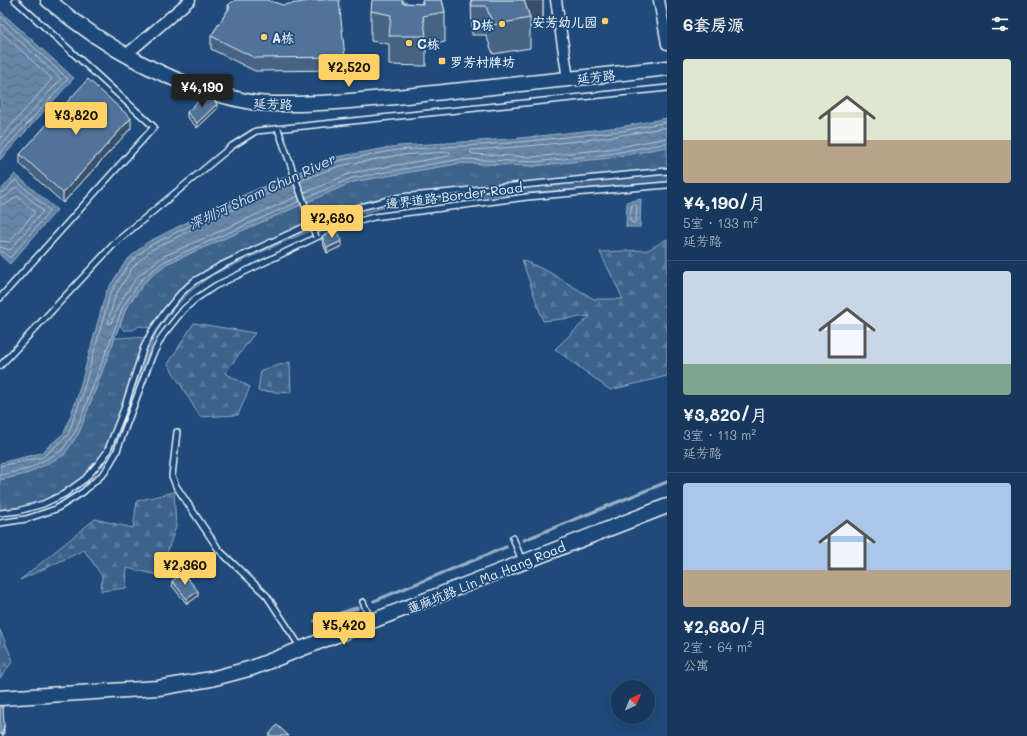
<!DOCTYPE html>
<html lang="zh">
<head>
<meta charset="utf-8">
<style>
	:root { --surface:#17385c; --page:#203f62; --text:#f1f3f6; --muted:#9eacbb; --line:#365272; --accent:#ffd166 }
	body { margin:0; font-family:Mali,"LXGW WenKai TC",sans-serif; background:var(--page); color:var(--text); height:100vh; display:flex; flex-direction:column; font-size:15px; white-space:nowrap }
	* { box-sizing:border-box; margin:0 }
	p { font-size:13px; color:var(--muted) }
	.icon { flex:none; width:22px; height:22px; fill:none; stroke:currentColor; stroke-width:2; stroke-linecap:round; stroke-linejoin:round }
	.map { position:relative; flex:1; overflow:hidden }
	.details { display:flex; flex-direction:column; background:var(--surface); width:360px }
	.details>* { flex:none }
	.needle { width:26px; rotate:43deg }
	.controls { position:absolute; left:611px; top:680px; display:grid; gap:8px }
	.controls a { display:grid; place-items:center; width:44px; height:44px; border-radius:50%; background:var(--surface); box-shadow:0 4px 16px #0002,0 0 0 1px var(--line); font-size:20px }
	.price { position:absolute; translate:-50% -34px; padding:0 9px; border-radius:4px; background:var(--accent); color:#111; font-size:13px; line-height:26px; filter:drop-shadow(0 1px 2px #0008) }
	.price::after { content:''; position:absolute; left:50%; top:24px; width:12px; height:9px; margin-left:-6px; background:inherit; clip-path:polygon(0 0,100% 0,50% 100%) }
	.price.active { background:#222; color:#fff }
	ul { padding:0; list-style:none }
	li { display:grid; align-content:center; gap:8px; height:212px; padding:0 16px }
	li+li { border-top:1px solid var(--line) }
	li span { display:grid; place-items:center; height:124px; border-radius:4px; color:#555 }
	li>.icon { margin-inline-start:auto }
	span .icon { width:72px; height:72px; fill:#fffc; stroke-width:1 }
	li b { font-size:17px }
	h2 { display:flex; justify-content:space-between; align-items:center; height:48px; padding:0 16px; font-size:17px }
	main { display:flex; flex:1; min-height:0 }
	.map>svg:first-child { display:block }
	.grass { fill:url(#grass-tufts); stroke:#92aac2 }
	.forest { fill:url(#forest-firs); stroke:#92aac2 }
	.water { fill:url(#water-waves); stroke:#9ab0c7 }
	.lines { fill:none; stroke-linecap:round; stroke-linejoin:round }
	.shore { stroke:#b4c6d8; stroke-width:1 }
	.stream { stroke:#9ab0c7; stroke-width:3.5 }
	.lane-casing { stroke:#e8f1f8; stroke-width:8 }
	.street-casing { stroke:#e8f1f8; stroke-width:13 }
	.secondary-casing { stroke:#e8f1f8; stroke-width:17 }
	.lane { stroke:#1f4a7a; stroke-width:5 }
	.street { stroke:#1f4a7a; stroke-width:10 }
	.secondary { stroke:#1f4a7a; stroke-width:14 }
	.lane-bridge-casing { stroke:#e8f1f8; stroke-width:8; stroke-linecap:butt }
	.lane-bridge { stroke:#1f4a7a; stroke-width:5 }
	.wall { fill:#466384; stroke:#e8f1f8 }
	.shaded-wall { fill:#39506b; stroke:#e8f1f8 }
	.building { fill:#517399; stroke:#e8f1f8 }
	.poi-dot { fill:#ffd166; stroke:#1f4a7a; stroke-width:1.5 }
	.labels { text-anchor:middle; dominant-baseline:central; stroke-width:3.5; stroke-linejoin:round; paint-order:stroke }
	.poi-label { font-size:13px; font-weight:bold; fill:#e8f1f8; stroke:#1f4a7a; text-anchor:start }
	.street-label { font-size:13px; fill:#e8f1f8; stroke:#1f4a7a }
	.water-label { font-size:14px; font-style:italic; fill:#d4e1ec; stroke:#1f4a7a }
</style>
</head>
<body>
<main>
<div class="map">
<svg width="667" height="736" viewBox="0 0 667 736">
	<defs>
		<pattern id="grass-tufts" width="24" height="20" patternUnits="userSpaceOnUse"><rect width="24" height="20" fill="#3c628c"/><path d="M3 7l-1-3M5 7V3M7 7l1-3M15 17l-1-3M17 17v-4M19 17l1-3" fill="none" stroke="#58799d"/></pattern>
		<pattern id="forest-firs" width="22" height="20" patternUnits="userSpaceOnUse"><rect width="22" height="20" fill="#3c628c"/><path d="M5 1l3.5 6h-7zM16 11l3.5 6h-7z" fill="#58799d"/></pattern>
		<pattern id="water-waves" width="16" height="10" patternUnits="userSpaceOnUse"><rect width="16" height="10" fill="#6685a7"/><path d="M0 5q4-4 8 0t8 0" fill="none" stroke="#596d82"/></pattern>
	</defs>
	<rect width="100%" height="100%" fill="#1f4a7a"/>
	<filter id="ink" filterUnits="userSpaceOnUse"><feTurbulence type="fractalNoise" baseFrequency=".025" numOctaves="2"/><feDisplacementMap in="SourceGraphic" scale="8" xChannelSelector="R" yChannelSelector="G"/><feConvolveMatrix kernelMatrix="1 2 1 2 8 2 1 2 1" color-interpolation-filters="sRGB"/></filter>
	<g filter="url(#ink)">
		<path class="grass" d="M667 146V182L402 203 336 220 286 241 212 275 192 290 175 307 157 331 135 387 113 446 104 464 84 484 55 501 28 512 0 516V480L29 473 78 435 115 338C125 338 133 336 142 338L146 336 151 328 139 326 133 330H124L120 326 126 308 147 280 166 264 355 181 462 163 534 166Z"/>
		<path class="forest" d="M667 239V376L610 390 555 349 590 316 543 321 522 260 547 271 594 299H623L600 252 648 250Z
			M194 323 255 333 225 373 250 387 238 415 200 417 168 364Z
			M290 362 291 393 258 391 261 370Z
			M174 492 176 527 159 575 127 568 126 588 101 591 102 576 84 550 20 580 95 519 133 528 137 501Z
			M0 630 13 661 0 678Z"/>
		<path class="water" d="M0 11 74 78 0 160Z
			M667 118V147L610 158 534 166 462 163 353 182 166 264 144 282 126 308 79 433 64 455 29 473 0 480V463L41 453 64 433 77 398 106 292 126 261 146 243 221 205 283 178 336 157 398 146 511 139 620 127Z
			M15 174 57 210 10 264 0 255V191Z
			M641 199 640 227H626L627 202Z"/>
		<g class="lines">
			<path class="shore" d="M0 16 68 79 0 154
				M0 23 61 79 0 147
				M0 31 52 79 0 138
				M667 127C603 140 537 146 472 150L470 152 472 154 533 157 609 149 667 138
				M298 176 337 161 398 150 511 143 621 131 667 122
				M300 181 339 166 399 155 449 152 451 153 449 156 351 173 304 193
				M293 183 225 213 151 250 133 267 115 296 108 323H111L119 304 137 277 162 257 298 196
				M0 193 4 192 14 181 16 180 50 211 11 257H9L3 252H0
				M0 198C9 198 10 190 17 187L43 211 10 250 0 247
				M306 198 352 178 461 159 534 162 609 154 667 143
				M0 204 8 203 17 196 35 212 9 242 0 241
				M632 205H635L637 206 636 221 634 223 630 221Z
				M0 466 43 457 68 435 81 399 110 294 129 263 149 246 223 209 292 179
				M0 475 28 469 61 451 76 431 123 307 142 279 165 261 300 201"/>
			<path class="stream" d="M524 540 667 482
				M374 601 506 547
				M315 621 357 608"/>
			<g class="lane-casing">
				<path id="lane" d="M0 298 154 127 15 0
					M0 366 116 242 232 146 256 131 667 88
					M177 432 172 476 176 486 219 550 267 596 301 648
					M0 513 18 511 43 504 64 494 85 479 99 463 107 452 124 409 144 347 152 331 166 311 180 294 193 282 220 266 332 214 401 197 667 171
					M0 523 26 519 56 509 83 492 105 472 116 453 152 356 163 335 184 309 197 298 215 286 319 236 338 227 374 217 527 197 667 185
					M513 538 522 561
					M363 602 371 620"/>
			</g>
			<g class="street-casing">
				<path id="street" d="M556 0 568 79
					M659 0 667 44
					M126 55 190 0"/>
			</g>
			<g class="secondary-casing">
				<path id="secondary" d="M48 0C103 47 174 87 246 101 263 105 281 104 298 104 337 103 376 99 415 95 499 86 583 78 667 68
					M0 698 158 688 211 679 252 668 667 506"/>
			</g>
			<use href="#lane" class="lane"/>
			<use href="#street" class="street"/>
			<use href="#secondary" class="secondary"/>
			<g class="lane-bridge-casing">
				<path id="lane-bridge" d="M278 129 316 237"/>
			</g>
			<use href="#lane-bridge" class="lane-bridge"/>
		</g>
		<path class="wall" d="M403 0V3L422 4V0H442L445 12V42L426 45V66L389 65V44L371 41V11Z
			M471 0H543V20L530 26V48L493 54 486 35H472Z
			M228 5 345 57V70L255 71 211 49V36L228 10Z
			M217 109 197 128 187 117V112Z
			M131 128 63 203 20 164V154Z
			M322 236 342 246 327 253 322 241Z
			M172 581 198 596 187 604 172 586Z"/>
		<path class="shaded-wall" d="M524 0H543V20L530 26V18Z
			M217 104V109L197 128V123Z
			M131 118V128L63 203V193Z
			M342 241V246L327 253V248Z
			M198 591V596L187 604V599Z
			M4 725V734L3 736H2Z"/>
		<path class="building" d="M235 0H267L283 5 317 0H339L345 57 255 58 211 36 230 7 228 5Z
			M372 0H403L402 3 423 4 422 0H442L445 12 423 16 426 36H389L391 15 371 11Z
			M471 0H524L530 18 493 25 486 6H472Z
			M88 79 131 118 63 193 20 154Z
			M206 94 209 95 217 104 197 123 187 112Z
			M337 230 342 241 327 248 322 236Z
			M183 573 198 591 187 599 172 581Z
			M0 707H3L4 725 2 734H0Z
			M277 725 289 736H268Z"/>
	</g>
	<g class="poi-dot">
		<circle cx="605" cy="21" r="4"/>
		<circle cx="502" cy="24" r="4"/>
		<circle cx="264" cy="37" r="4"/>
		<circle cx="409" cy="43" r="4"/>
		<rect x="438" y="57" width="8" height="8" rx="2"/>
	</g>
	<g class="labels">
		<g class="poi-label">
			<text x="597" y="21" text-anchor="end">安芳幼儿园</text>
			<text x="494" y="24" text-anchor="end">D栋</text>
			<text x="272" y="37">A栋</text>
			<text x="417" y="43">C栋</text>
			<text x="450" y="61">罗芳村牌坊</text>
		</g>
		<g class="street-label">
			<text transform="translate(596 76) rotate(-6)">延芳路</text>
			<text transform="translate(273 103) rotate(2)">延芳路</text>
			<text transform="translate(454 195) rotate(-7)">邊界道路 Border Road</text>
			<text transform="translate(486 577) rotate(-22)">蓮麻坑路 Lin Ma Hang Road</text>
		</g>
		<g class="water-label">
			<text transform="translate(262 191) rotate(-25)">深圳河 Sham Chun River</text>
		</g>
	</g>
</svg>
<div class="controls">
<a><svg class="needle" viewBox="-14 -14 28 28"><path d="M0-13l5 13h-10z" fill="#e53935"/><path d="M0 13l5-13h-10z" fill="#9eacbb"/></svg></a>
</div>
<b class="price" style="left:349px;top:88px">¥2,520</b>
<b class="price active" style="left:202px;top:108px">¥4,190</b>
<b class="price" style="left:76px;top:136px">¥3,820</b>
<b class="price" style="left:332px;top:239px">¥2,680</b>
<b class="price" style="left:185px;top:586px">¥2,360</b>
<b class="price" style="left:344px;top:646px">¥5,420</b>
</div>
<section class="details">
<h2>6套房源<svg class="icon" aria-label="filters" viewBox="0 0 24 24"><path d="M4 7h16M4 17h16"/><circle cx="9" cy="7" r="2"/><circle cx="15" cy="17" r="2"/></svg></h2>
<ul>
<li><span style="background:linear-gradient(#dfe7d0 65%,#b9a48a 0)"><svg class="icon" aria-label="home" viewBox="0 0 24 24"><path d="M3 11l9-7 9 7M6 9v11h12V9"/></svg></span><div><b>¥4,190/月</b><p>5室 · 133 m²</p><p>延芳路</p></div></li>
<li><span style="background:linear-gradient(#c9d6e8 75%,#7fa58c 0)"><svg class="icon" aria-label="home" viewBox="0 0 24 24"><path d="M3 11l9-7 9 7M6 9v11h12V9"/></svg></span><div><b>¥3,820/月</b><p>3室 · 113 m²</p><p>延芳路</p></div></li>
<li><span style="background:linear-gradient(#a9c7e8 70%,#b9a48a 0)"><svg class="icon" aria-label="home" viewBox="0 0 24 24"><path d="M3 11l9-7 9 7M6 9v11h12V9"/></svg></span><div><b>¥2,680/月</b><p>2室 · 64 m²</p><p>公寓</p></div></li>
</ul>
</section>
</main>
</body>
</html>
